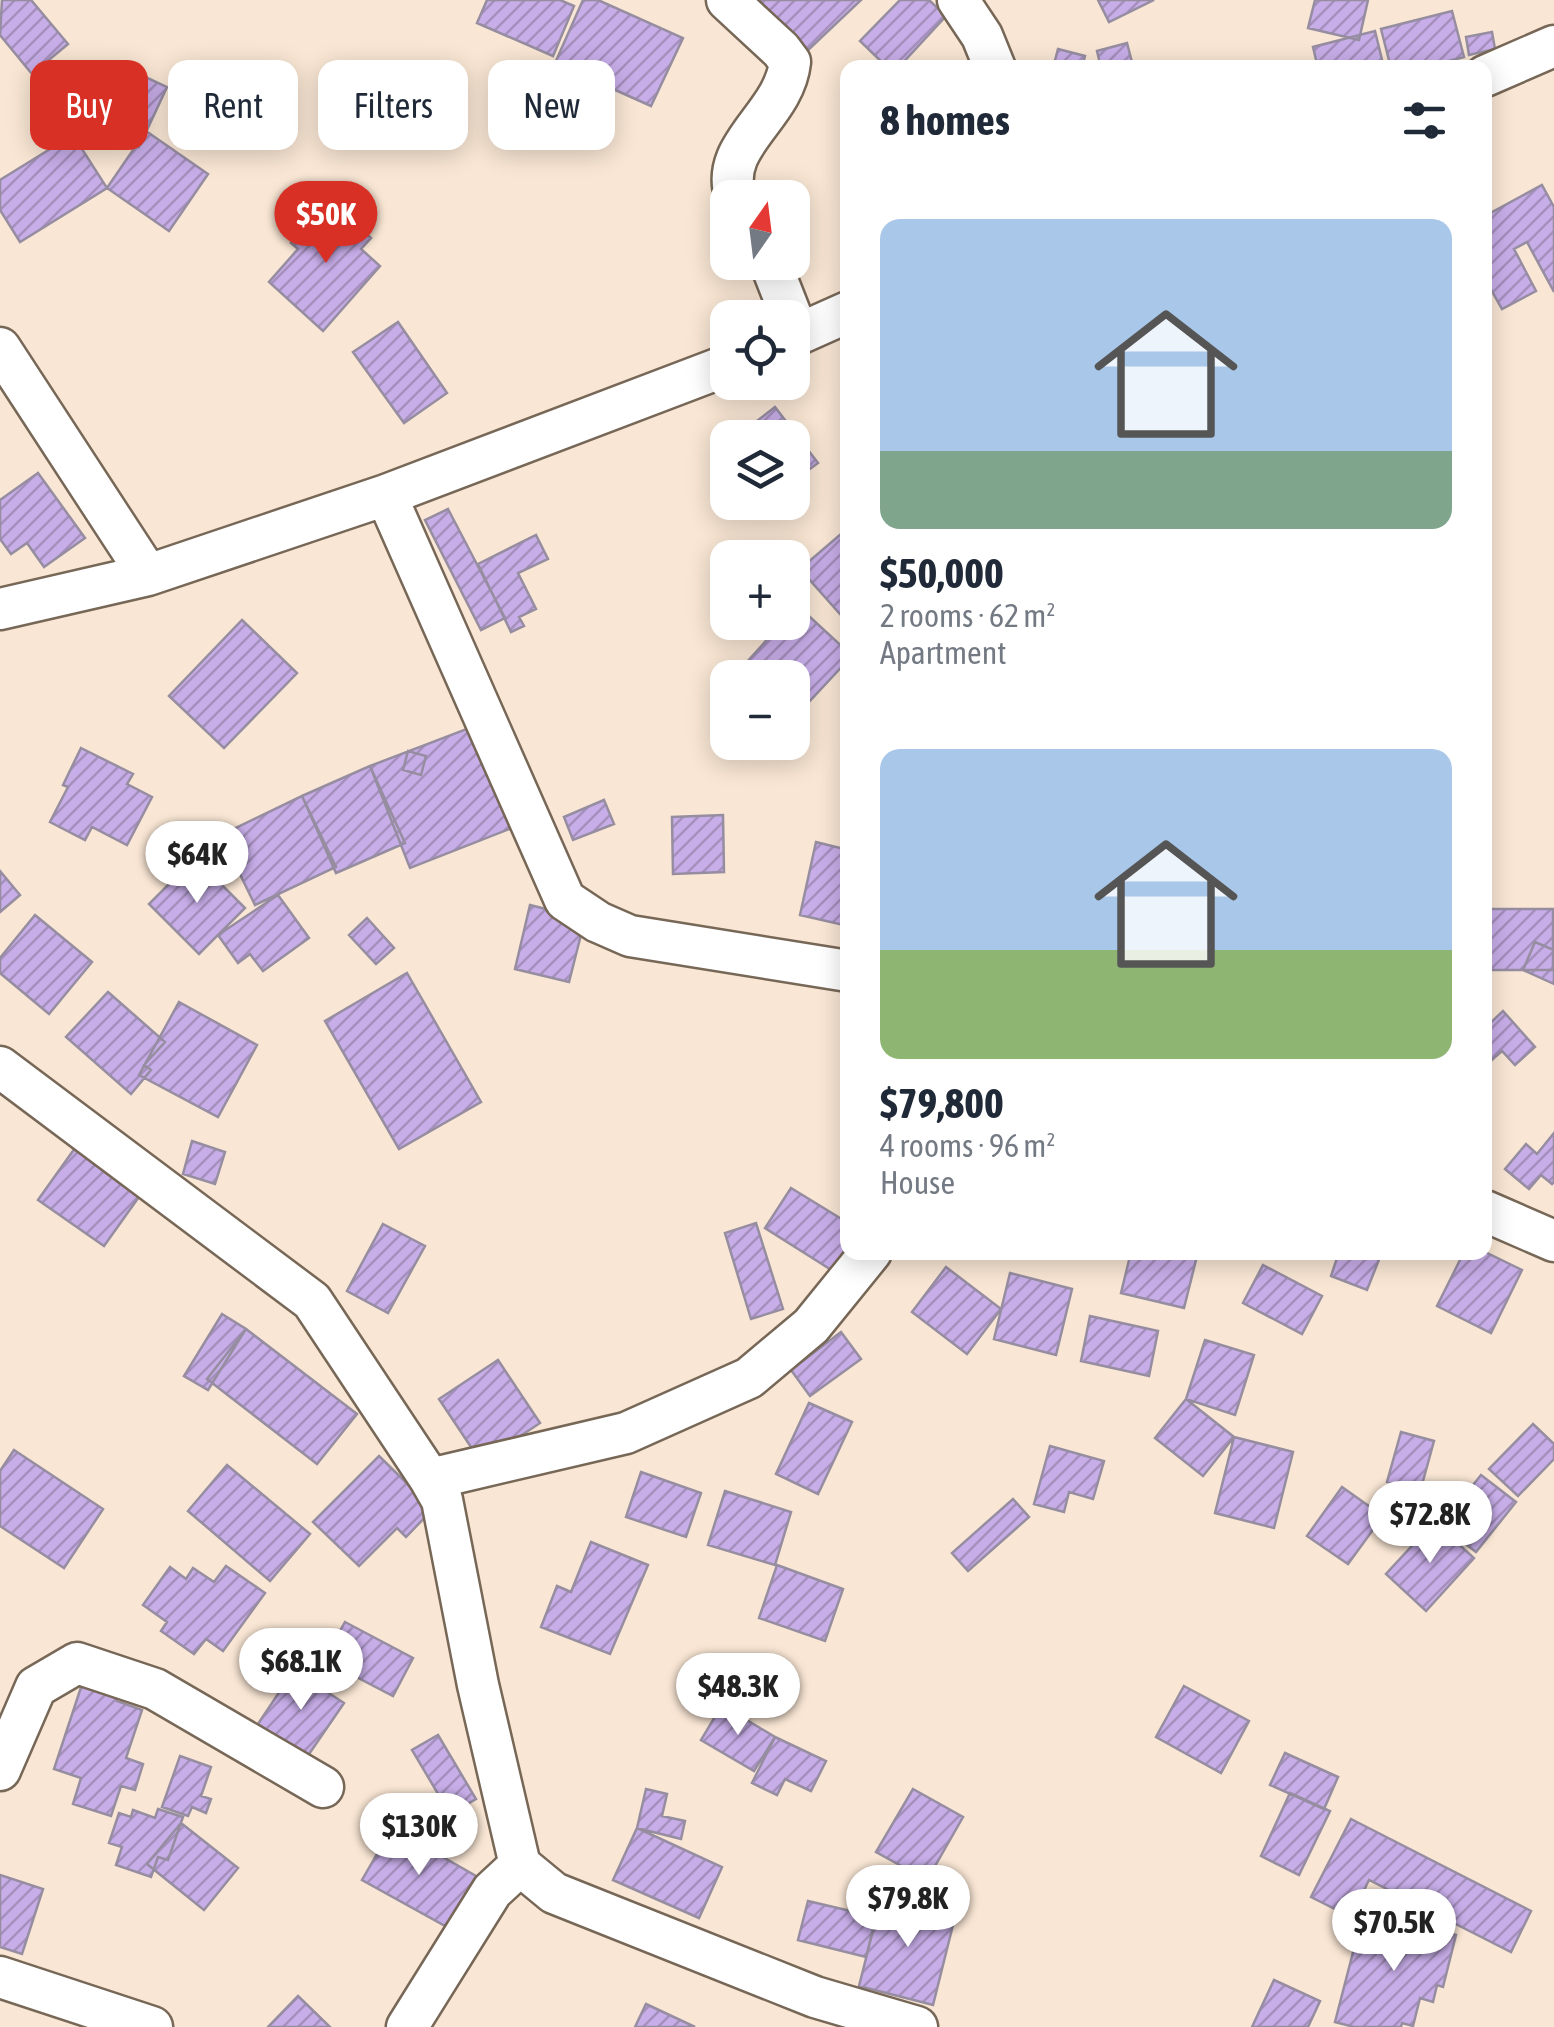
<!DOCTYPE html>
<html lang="en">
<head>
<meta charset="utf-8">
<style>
	:root { --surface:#fff; --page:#f6f6f7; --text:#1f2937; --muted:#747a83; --accent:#d93025 }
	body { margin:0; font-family:"Asap Condensed",sans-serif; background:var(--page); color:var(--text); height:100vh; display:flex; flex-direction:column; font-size:38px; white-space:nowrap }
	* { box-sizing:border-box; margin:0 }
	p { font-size:32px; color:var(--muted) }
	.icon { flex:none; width:55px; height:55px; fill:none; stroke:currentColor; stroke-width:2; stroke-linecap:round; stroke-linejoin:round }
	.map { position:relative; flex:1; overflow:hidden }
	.sheet { position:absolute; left:840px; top:60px; width:652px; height:1200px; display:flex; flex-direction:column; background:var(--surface); border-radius:20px; box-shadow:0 5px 25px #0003 }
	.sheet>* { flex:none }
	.banner { position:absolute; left:30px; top:60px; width:660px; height:90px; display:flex; gap:20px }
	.needle { width:65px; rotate:14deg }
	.tools { position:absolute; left:710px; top:180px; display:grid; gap:20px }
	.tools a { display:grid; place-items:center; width:100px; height:100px; border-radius:20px; background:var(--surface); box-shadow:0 5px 25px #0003; font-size:50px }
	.price { position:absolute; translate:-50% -85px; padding:0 22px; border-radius:35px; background:#fff; color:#222; font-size:32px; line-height:65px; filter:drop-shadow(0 2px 5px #0008) }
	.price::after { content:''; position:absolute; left:50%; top:60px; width:30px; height:22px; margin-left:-15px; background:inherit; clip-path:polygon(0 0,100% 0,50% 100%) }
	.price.on { background:var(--accent); color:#fff }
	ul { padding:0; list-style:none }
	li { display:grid; align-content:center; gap:20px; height:530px; padding:0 40px }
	li span { display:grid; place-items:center; height:310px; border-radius:20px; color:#555 }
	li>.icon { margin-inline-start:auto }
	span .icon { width:180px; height:180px; fill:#fffc; stroke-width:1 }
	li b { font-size:42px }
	h2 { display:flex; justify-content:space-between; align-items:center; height:120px; padding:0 40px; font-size:42px }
	.tag { padding:0 35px; border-radius:20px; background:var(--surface); box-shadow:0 5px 25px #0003; font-size:35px; line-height:90px }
	.tag.on { background:var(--accent); color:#fff }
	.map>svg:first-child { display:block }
	.building { fill:url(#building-hatch); stroke:#968da1; stroke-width:2.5 }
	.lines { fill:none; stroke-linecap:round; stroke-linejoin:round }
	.minor-casing { stroke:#776757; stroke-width:45 }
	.minor { stroke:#fff; stroke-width:40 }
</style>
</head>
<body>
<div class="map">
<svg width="1554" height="2027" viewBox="0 0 1554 2027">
	<defs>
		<pattern id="building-hatch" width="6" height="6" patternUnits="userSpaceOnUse" patternTransform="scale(2.5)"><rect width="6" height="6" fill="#c8aee9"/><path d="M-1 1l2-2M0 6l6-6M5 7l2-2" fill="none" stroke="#a48fbd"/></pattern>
	</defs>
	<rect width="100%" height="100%" fill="#f9e6d4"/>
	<path class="building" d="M2 0H31L68 44 32 74 0 35Z
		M487 0H560L574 6 553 56 477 23Z
		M583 0H598L683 38 651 106 555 63Z
		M744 0H861L807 51Z
		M900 0H929L946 16 898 68H888L860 41Z
		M1098 0H1154L1109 22Z
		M1315 0H1368L1359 40 1308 28Z
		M1452 11 1464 57 1422 68H1391L1381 29Z
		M1375 31 1384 68H1318L1313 47Z
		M1492 32 1495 49 1469 55 1466 37Z
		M1127 43 1133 66 1101 68 1097 51Z
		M1058 49 1085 56 1082 68H1053Z
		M124 67 167 87 139 147 81 120 95 88 102 91 111 72 120 76Z
		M146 131 208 174 169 231 107 188Z
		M73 135 107 188 20 242 0 210V180Z
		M1542 185 1554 207V292L1527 242 1514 249 1536 291 1502 309 1485 279V216Z
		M329 200 371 238 361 249 380 266 323 331 269 282 298 249 291 243Z
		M398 322 447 393 404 423 353 352Z
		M775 407 818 463 792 482V438H735Z
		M38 473 85 538 44 567 27 543 11 554 0 539V500Z
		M448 509 505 618 481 630 425 520Z
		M848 528V623L800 569Z
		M536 535 548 559 518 573 536 609 519 617 524 626 511 632 478 564Z
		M798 606 848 652V660L792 720V678H739L736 674 783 622H792V612Z
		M242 620 297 673 224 748 169 696Z
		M477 725 517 826 410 868 370 766Z
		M81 748 133 774 127 784 152 797 127 845 92 827 85 840 50 822 68 787 63 785Z
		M408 751 426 756 421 775 403 770Z
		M370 766 405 843 336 873 302 796Z
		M302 796 336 867 255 905 221 835Z
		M604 800 614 824 573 840 564 817Z
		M723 815 724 872 673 874 672 817Z
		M816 842 848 850V926L800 915Z
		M195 858 245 908 199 954 149 904Z
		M0 871 20 895 0 912Z
		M278 895 309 938 263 971 250 954 238 963 218 935Z
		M530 905 585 919 569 982 515 969Z
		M1485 909H1553V970H1485Z
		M35 915 92 962 49 1014 0 973V958Z
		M367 918 394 948 376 964 349 935Z
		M1535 942 1554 950V984L1523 970Z
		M407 973 481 1102 399 1149 325 1021Z
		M108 992 165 1042 144 1065 151 1070 131 1094 66 1037Z
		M179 1002 257 1045 218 1117 139 1075Z
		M1503 1011 1535 1047 1515 1065 1502 1051 1485 1066V1028Z
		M1554 1133V1182L1552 1184 1541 1175 1529 1189 1505 1169 1526 1144 1537 1154Z
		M192 1141 225 1152 215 1184 183 1174Z
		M75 1148 141 1194 104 1246 38 1200Z
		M791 1188 848 1223V1248L833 1271 765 1228Z
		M756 1223 783 1309 751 1319 725 1233Z
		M383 1224 425 1246 388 1313 347 1291Z
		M1131 1252H1198L1184 1308 1121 1293Z
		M1339 1252H1382L1367 1290 1331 1276Z
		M1464 1252H1485L1522 1270 1491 1333 1437 1306Z
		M1263 1265 1322 1296 1302 1334 1243 1303Z
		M946 1267 1001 1309 967 1354 912 1312Z
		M1010 1273 1072 1289 1056 1355 994 1339Z
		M222 1314 246 1329 208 1390 184 1376Z
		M1090 1316 1158 1331 1149 1376 1081 1361Z
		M246 1329 357 1414 317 1464 207 1379Z
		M841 1332 861 1359 810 1396 791 1370Z
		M1205 1340 1254 1355 1235 1415 1186 1399Z
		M498 1360 540 1423 481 1462 439 1399Z
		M1186 1399 1234 1437 1203 1476 1155 1438Z
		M809 1403 852 1422 818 1494 776 1474Z
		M1533 1424 1554 1444V1459L1518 1496 1489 1469Z
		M1401 1432 1434 1441 1420 1492 1387 1482Z
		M1234 1437 1293 1452 1274 1528 1215 1513Z
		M1050 1446 1104 1461 1093 1499 1069 1492 1064 1512 1034 1504Z
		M14 1450 103 1509 64 1568 0 1526V1471Z
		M379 1456 433 1509 406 1537 397 1528 359 1566 313 1522Z
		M227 1465 310 1534 270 1581 188 1511Z
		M641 1472 701 1493 686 1537 626 1517Z
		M1481 1475 1516 1502 1476 1552 1441 1525Z
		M1342 1487 1383 1516 1348 1564 1307 1536Z
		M725 1491 791 1512 775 1565 708 1545Z
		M1013 1499 1029 1517 968 1571 952 1553Z
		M1434 1522 1474 1558 1426 1611 1386 1574Z
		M591 1542 648 1565 610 1654 541 1627 557 1586 571 1592Z
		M777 1565 843 1589 825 1641 759 1618Z
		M226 1566 265 1593 223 1651 206 1639 194 1654 161 1631 167 1622 143 1605 170 1567 186 1579 193 1568 214 1582Z
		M345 1622 413 1658 393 1696 324 1660Z
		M294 1670 344 1703 307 1757 258 1724Z
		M86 1672 122 1684 117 1701 142 1710 126 1758 143 1764 135 1790 121 1786 111 1816 73 1804 81 1778 54 1769Z
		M1184 1686 1249 1721 1221 1773 1156 1737Z
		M722 1705 775 1737 754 1771 701 1740Z
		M438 1735 476 1799 450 1814 412 1750Z
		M775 1737 826 1761 811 1791 785 1779 777 1795 752 1783Z
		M1285 1753 1338 1777 1324 1809 1270 1785Z
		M180 1756 211 1767 201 1796 211 1799 206 1813 192 1807 188 1816 162 1807Z
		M646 1789 667 1794 662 1816 685 1821 681 1839 637 1828Z
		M913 1789 963 1817 927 1880 876 1852Z
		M1290 1793 1330 1811 1299 1875 1261 1856Z
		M158 1809 183 1817 168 1860 158 1857 151 1877 116 1865 122 1847 109 1843 119 1813 131 1817 133 1810 155 1818Z
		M1351 1819 1531 1911 1511 1952 1369 1880 1351 1917 1311 1897Z
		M181 1823 238 1868 204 1910 147 1864Z
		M392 1828 476 1876 447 1927 362 1880Z
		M637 1828 722 1867 699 1918 613 1880Z
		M0 1875 43 1889 22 1954 0 1947Z
		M882 1895 956 1913 933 2005 859 1986Z
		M808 1901 876 1917 866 1957 798 1940Z
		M1395 1919 1456 1935 1443 1987 1437 1985 1433 2002 1420 1998 1413 2026 1402 2023 1401 2027H1354L1335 2022 1359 1929 1370 1932 1372 1923 1392 1929Z
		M1274 1980 1320 2001 1308 2027H1252Z
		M298 1996 330 2027H268Z
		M646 2004 695 2027H635Z"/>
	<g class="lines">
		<g class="minor-casing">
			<path id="minor" d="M727 0 781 50 790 62C784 117 717 145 736 198
				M958 0 982 36 995 68
				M1485 76 1554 46
				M770 262 792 318
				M792 337 848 312
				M0 348 148 575
				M386 495 565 900 598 922 630 936 848 971
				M0 609 148 575 386 495 728 365
				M0 1067 312 1301 430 1479 442 1500 478 1685 520 1865 554 1893 815 1997 917 2027
				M1485 1211 1554 1241
				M430 1479 626 1433 749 1378 811 1326 871 1252
				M0 1770 36 1687 77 1663 155 1689 323 1787
				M0 1977 152 2027
				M407 2027 492 1891 520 1865"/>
		</g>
		<use href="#minor" class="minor"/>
	</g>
</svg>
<div class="tools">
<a><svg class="needle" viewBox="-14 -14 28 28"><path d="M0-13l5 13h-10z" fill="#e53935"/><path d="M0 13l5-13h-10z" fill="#747a83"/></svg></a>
<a><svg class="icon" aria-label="locate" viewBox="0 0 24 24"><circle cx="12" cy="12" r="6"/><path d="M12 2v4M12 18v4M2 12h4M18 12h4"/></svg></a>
<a><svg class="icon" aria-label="layers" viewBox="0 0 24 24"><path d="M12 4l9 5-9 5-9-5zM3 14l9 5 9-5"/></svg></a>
<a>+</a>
<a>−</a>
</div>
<b class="price on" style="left:326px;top:266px">$50K</b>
<b class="price" style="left:197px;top:906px">$64K</b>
<b class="price" style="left:1430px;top:1566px">$72.8K</b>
<b class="price" style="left:301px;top:1713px">$68.1K</b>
<b class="price" style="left:738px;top:1738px">$48.3K</b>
<b class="price" style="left:419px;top:1878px">$130K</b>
<b class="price" style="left:908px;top:1950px">$79.8K</b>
<b class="price" style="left:1394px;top:1974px">$70.5K</b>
<div class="banner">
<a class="tag on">Buy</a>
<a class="tag">Rent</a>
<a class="tag">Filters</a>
<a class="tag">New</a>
</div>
<section class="sheet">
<h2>8 homes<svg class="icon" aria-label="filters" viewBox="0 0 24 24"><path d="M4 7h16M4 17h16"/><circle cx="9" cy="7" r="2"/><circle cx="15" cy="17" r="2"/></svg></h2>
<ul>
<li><span style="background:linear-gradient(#a9c7e8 75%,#7fa58c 0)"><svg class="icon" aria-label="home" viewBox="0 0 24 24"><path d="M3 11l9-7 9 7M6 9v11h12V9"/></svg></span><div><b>$50,000</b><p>2 rooms · 62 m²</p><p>Apartment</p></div></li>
<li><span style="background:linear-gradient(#a9c7e8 65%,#8fb573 0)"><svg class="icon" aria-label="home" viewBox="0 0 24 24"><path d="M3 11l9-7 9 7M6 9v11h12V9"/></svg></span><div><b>$79,800</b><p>4 rooms · 96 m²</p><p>House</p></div></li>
</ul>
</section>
</div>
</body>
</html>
